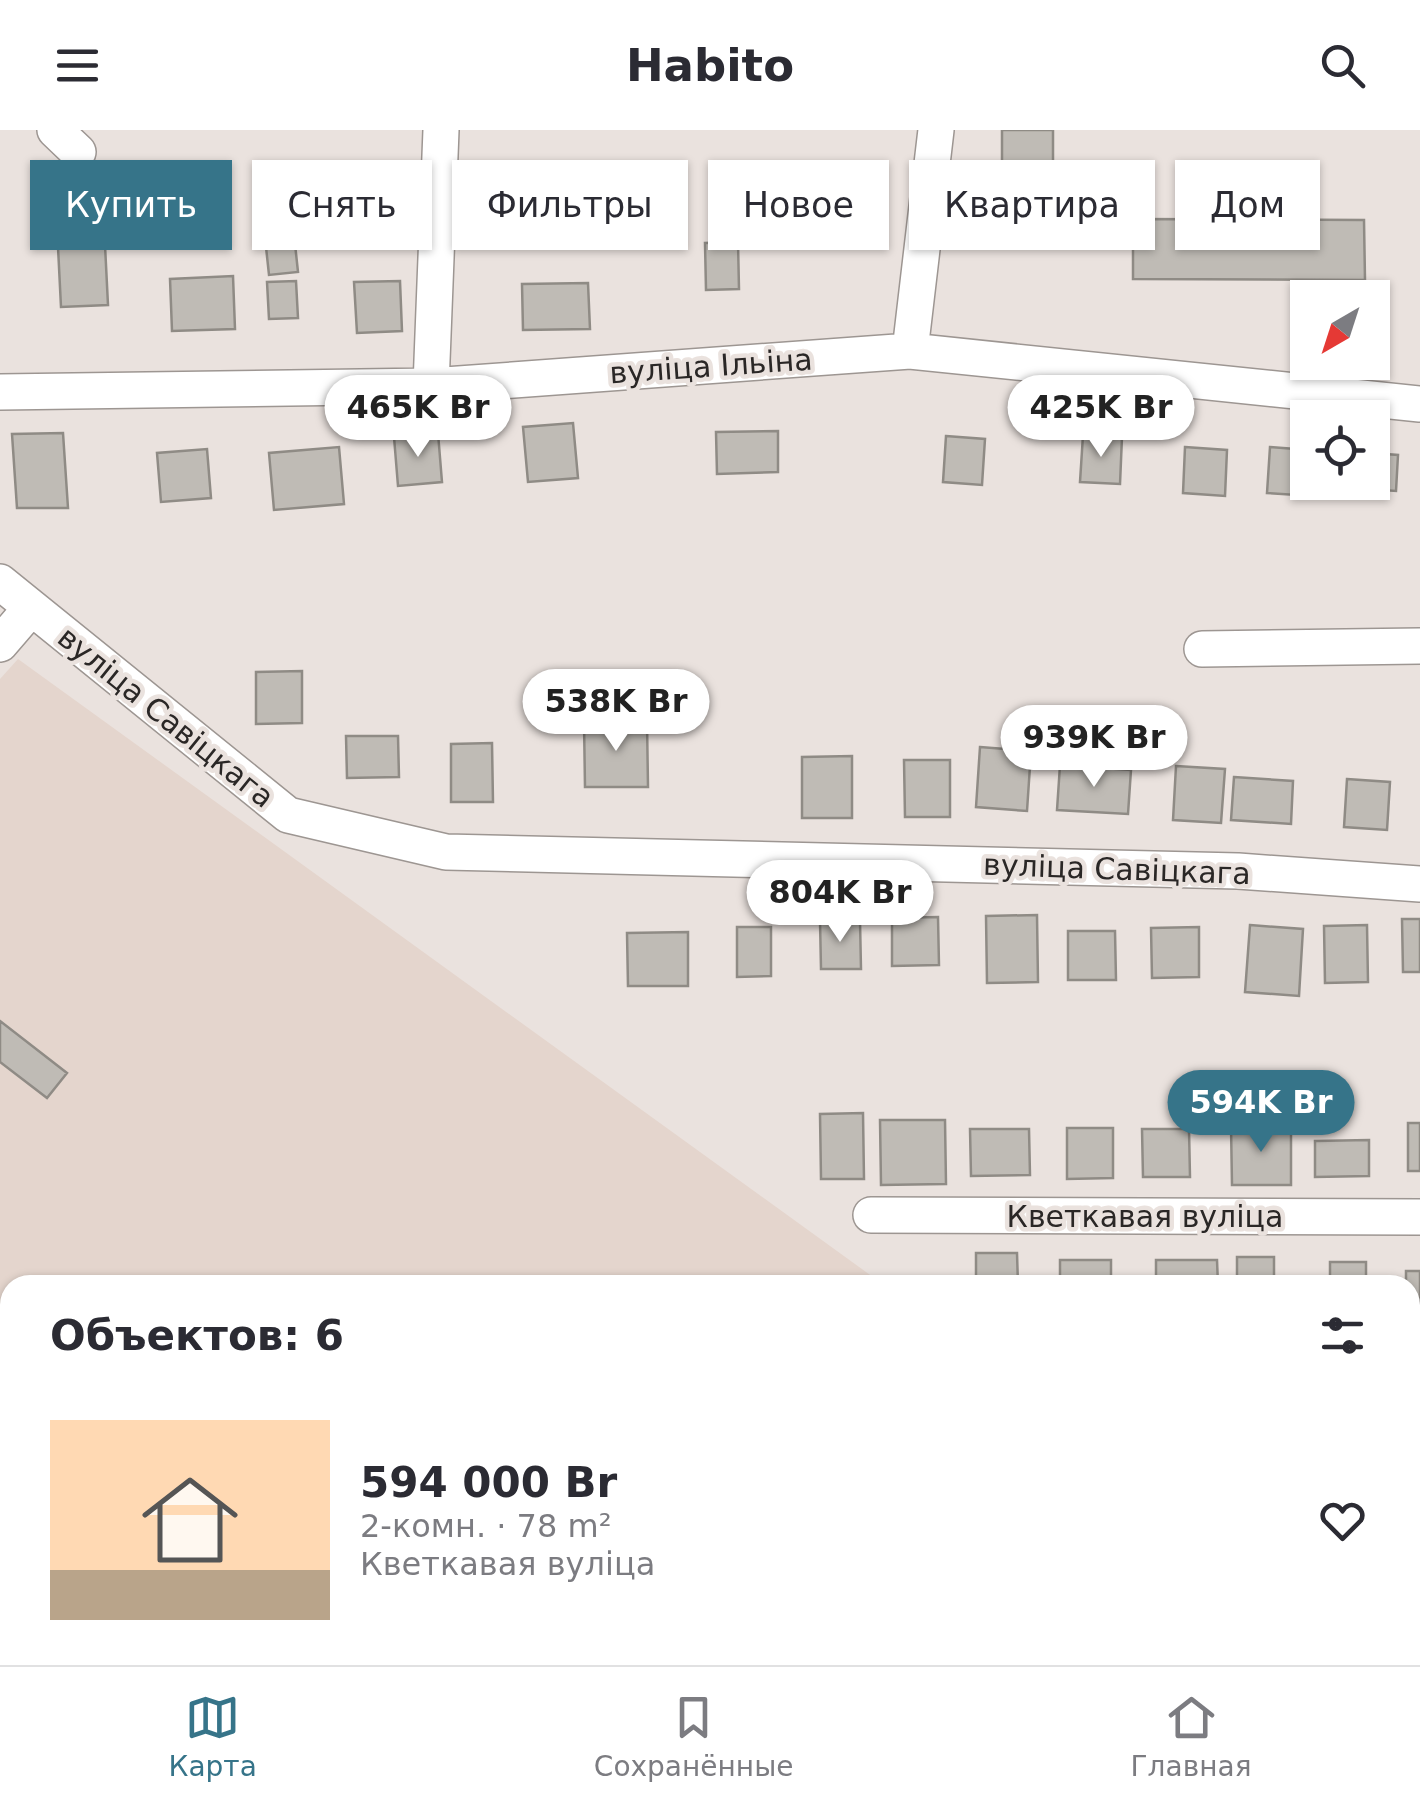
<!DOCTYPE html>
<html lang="ru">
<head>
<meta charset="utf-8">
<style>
	:root { --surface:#fff; --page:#f7f7f7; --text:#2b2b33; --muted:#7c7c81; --line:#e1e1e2; --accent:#367489 }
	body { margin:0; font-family:"DejaVu Sans",sans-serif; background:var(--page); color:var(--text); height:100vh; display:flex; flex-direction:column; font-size:38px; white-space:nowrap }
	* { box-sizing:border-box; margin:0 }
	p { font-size:32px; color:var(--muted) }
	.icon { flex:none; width:55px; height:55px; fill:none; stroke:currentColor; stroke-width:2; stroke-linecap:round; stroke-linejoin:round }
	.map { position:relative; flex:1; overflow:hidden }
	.details { position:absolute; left:0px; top:1145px; width:1420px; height:390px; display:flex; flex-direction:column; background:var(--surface); border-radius:30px 30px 0 0; box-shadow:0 2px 8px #0004 }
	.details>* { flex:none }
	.banner { position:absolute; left:30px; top:30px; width:1360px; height:90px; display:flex; gap:20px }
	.needle { width:65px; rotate:219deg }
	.fabs { position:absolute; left:1290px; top:150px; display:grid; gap:20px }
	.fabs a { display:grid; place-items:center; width:100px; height:100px; border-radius:0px; background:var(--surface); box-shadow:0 2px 8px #0004; font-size:50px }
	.price { position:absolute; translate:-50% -85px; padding:0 22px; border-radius:35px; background:#fff; color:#222; font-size:32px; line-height:65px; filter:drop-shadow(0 2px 5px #0008) }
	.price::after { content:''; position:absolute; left:50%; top:60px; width:30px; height:22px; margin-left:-15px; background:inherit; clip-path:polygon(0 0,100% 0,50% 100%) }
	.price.selected { background:var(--accent); color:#fff }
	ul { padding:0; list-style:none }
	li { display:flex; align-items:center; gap:30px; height:250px; padding:0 50px }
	li span { display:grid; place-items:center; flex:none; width:280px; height:200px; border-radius:0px; color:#555 }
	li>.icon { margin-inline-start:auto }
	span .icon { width:120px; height:120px; fill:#fffc; stroke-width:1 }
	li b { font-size:42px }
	h2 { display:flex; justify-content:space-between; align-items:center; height:120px; padding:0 50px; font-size:42px }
	.chip { padding:0 35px; border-radius:0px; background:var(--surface); box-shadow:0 2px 8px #0004; font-size:35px; line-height:90px }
	.chip.selected { background:var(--accent); color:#fff }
	header { display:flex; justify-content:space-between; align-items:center; height:130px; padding:0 50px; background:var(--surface); font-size:45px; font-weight:700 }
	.menu { display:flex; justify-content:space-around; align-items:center; height:140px; border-top:2px solid var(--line); background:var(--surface); font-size:28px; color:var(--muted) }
	.menu a { display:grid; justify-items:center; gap:5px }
	.menu .selected { color:var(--accent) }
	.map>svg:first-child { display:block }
	.built { fill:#e4d5cd }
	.green { fill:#91c4aa }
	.building { fill:#bfbbb5; stroke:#8f8b85; stroke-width:2.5 }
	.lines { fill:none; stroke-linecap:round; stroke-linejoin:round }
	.minor-casing { stroke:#9d9692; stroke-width:38 }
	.minor { stroke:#fff; stroke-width:35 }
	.labels { text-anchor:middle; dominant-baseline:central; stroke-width:9; stroke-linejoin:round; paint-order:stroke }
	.street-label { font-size:30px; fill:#2a2726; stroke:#eae2de }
</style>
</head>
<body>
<header><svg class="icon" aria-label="menu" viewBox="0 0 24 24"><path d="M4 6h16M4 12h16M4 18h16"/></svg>Habito<svg class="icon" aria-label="search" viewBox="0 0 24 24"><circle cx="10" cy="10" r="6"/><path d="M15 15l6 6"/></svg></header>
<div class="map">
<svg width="1420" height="1535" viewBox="0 0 1420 1535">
	<rect width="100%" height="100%" fill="#eae2de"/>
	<path class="built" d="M18 529 884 1155H10V1525H889L901 1535H0V549Z"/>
	<path class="green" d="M1420 1399V1535H1266L1277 1525H1410V1408Z"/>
	<path class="building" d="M1002 0H1053V92L1002 91Z
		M54 40H117V81H54Z
		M327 56 331 103 292 107 288 59Z
		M209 66 210 114 140 115 139 67Z
		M1133 89 1364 90 1365 150 1133 149Z
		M738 112 739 159 706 160 705 113Z
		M295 114 298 142 269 145 266 117Z
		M105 115 108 175 61 177 58 117Z
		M233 146 235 199 172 201 170 149Z
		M296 151 298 188 269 189 267 152Z
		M400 151 402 201 357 203 354 152Z
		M588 153 590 199 523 200 522 154Z
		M573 293 578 348 528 352 523 297Z
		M778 301V342L717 344 716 302Z
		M63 303 68 378H17L12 304Z
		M438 303 442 352 398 356 394 307Z
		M1083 305 1122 307 1120 354 1080 352Z
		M946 306 985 309 982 355 943 352Z
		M339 317 344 374 274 380 269 323Z
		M1185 317 1227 320 1225 366 1183 363Z
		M1270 317 1308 320V352H1313L1312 366 1267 363Z
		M207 319 211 368 161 372 157 323Z
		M1372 323 1398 325 1396 361 1354 358 1355 352H1372Z
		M302 541V593L256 594V542Z
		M647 591 648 657H585L584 592Z
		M346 606H398L399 647 347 648Z
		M492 613 493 672H451V614Z
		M980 617 1031 621 1027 681 976 677Z
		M852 626V688H802V627Z
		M904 630H950V687H905Z
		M1060 635 1131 640 1128 684 1057 680Z
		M1176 636 1225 639 1221 693 1173 690Z
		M1234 647 1293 651 1291 694 1231 690Z
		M1347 649 1390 652 1387 700 1344 697Z
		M1037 785 1038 852 987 853 986 786Z
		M938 787 939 835 892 836V788Z
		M1402 789H1420V842H1403Z
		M820 791H860L861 839H821Z
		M1250 795 1303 799 1299 866 1245 862Z
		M1367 795 1368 852 1325 853 1324 796Z
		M737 797H771V846L737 847Z
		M1199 797V847L1152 848 1151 798Z
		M1068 801H1115L1116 850H1068Z
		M688 802V856H628L627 803Z
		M0 891 67 943 47 968 0 932Z
		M863 983 864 1049H821L820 984Z
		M880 990H945L946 1054 881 1055Z
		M1408 993H1420V1041H1408Z
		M1231 996H1291V1055H1232Z
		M1067 998H1113V1048L1067 1049Z
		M970 999H1029L1030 1045 971 1046Z
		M1142 999H1189L1190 1047H1143Z
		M1369 1010V1046L1315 1047V1011Z
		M976 1123H1017L1018 1155H976Z
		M1237 1127H1274V1155H1237Z
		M1060 1130H1111V1155H1060Z
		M1156 1130H1217L1218 1155H1156Z
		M1330 1132H1366V1155H1330Z
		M1406 1141H1420V1198H1410V1155H1406Z
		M93 1525H149L162 1535H86Z
		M985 1525H1054L1062 1535H979L977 1532Z"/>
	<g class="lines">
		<g class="minor-casing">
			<path id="minor" d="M55 0 78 22
				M910 221 936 0
				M431 256 441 0
				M0 262 431 256 910 221 1420 274
				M0 452 288 685 446 722 1238 741 1420 754
				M0 514 31 478
				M1202 519 1420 516
				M871 1085 1420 1087
				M1410 1353 1420 1344
				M0 1476 10 1465
				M322 1525 335 1535
				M943 1525 954 1535
				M1196 1535 1208 1525"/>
		</g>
		<use href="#minor" class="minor"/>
	</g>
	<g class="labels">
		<g class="street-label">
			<text transform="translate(711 236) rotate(-4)">вуліца Ільіна</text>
			<text transform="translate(166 587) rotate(39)">вуліца Савіцкага</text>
			<text transform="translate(1117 739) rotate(2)">вуліца Савіцкага</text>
			<text x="1145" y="1086">Кветкавая вуліца</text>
		</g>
	</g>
</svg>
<div class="fabs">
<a><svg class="needle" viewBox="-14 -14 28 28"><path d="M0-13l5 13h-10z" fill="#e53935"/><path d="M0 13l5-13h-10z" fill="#7c7c81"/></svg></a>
<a><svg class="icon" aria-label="locate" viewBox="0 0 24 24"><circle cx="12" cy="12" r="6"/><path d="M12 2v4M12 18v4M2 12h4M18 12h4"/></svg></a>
</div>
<b class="price" style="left:418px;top:330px">465K Br</b>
<b class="price" style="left:1101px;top:330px">425K Br</b>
<b class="price" style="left:616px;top:624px">538K Br</b>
<b class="price" style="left:1094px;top:660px">939K Br</b>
<b class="price" style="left:840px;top:815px">804K Br</b>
<b class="price selected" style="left:1261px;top:1025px">594K Br</b>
<div class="banner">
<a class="chip selected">Купить</a>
<a class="chip">Снять</a>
<a class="chip">Фильтры</a>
<a class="chip">Новое</a>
<a class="chip">Квартира</a>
<a class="chip">Дом</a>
</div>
<section class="details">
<h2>Объектов: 6<svg class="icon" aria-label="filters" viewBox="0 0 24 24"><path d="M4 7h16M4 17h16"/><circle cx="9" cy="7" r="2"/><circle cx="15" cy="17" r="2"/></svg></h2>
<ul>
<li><span style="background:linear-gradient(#ffd9b3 75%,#b9a48a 0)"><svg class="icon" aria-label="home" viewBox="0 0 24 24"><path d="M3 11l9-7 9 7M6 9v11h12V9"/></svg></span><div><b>594 000 Br</b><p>2-комн. · 78 m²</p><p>Кветкавая вуліца</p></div><svg class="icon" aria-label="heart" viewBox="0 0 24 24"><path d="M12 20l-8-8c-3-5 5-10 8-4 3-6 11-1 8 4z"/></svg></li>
</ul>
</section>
</div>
<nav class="menu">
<a class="selected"><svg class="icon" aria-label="map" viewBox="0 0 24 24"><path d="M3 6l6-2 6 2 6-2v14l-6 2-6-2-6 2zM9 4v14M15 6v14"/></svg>Карта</a>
<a><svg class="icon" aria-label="saved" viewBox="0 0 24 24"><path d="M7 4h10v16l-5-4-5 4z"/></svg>Сохранённые</a>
<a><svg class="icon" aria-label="home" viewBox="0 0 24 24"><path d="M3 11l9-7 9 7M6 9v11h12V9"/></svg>Главная</a>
</nav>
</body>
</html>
